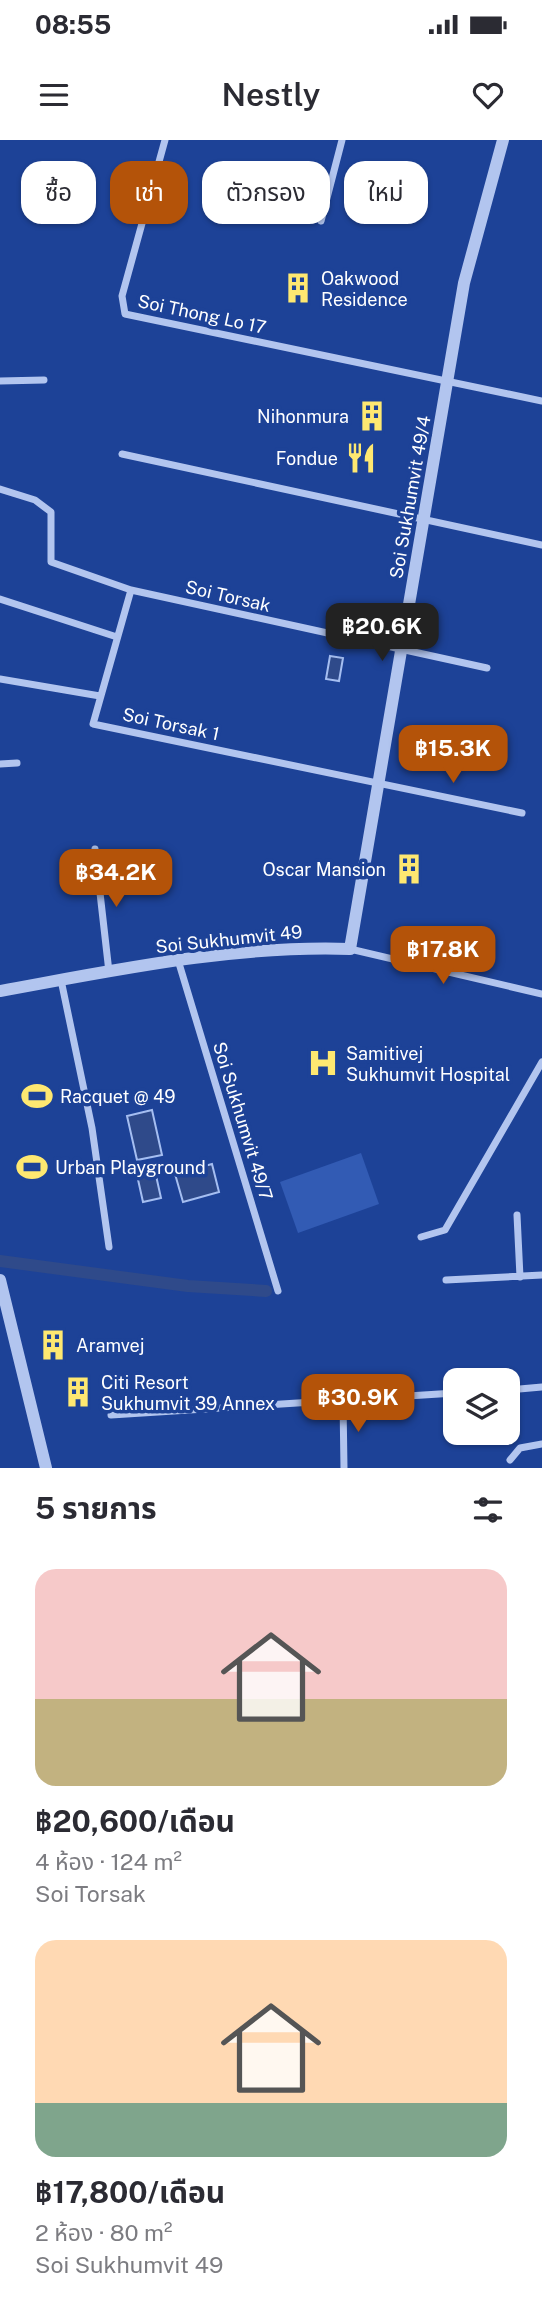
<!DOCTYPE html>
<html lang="th">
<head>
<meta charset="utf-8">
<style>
	:root { --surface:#fff; --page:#f7f7f7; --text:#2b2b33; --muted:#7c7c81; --accent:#b45309 }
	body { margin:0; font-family:"Public Sans","Noto Sans Thai",sans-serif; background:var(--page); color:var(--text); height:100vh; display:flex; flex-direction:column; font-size:26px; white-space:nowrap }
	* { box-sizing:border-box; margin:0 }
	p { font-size:23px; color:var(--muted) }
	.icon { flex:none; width:38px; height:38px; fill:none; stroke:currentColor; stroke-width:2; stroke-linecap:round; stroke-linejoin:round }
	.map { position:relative; height:1328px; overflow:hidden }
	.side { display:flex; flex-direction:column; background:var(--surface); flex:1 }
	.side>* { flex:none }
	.guide { position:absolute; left:21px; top:21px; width:500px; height:63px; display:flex; gap:14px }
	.controls { position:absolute; left:443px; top:1228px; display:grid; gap:14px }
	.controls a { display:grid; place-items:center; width:77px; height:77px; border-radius:14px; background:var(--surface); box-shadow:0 2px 5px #0004; font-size:35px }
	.price { position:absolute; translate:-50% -60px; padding:0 16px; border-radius:14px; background:var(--accent); color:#fff; font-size:23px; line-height:46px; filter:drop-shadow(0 2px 4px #0008) }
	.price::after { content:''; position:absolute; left:50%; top:42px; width:21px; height:16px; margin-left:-10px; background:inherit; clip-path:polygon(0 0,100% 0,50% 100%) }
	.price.current { background:#222; color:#fff }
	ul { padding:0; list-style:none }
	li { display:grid; align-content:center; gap:14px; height:371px; padding:0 35px }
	li span { display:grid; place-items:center; height:217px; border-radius:21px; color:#555 }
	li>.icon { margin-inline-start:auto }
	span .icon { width:126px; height:126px; fill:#fffc; stroke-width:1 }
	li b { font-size:30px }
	h2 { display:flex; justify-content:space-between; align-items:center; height:84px; padding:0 35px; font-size:30px }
	.pill { padding:0 24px; border-radius:21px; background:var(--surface); box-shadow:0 2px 5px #0004; font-size:24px; line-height:63px }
	.pill.current { background:var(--accent); color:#fff }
	.status { display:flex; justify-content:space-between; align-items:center; height:49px; padding:0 35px; background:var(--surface); direction:ltr }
	.status svg { height:19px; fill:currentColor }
	header { display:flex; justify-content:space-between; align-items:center; height:91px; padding:0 35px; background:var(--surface); font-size:32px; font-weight:600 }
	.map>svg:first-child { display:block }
	.green { fill:#325bb4 }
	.water { fill:#2f4a8a; stroke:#a5bef1; stroke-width:2 }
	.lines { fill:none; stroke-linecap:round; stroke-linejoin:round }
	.canal { stroke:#2f4a8a; stroke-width:12 }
	.minor { stroke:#b2c5ef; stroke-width:7 }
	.tertiary { stroke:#b2c5ef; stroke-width:12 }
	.labels { text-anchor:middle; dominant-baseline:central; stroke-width:7; stroke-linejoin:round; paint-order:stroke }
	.poi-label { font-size:18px; fill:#fff; stroke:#1d4297; text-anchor:start }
	.street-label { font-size:18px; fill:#fff; stroke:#1d4297 }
</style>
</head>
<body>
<div class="status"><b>08:55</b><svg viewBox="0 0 49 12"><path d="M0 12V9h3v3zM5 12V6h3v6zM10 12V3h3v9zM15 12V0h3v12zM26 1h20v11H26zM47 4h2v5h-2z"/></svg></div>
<header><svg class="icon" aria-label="menu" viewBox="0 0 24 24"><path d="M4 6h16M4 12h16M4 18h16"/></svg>Nestly<svg class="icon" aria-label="heart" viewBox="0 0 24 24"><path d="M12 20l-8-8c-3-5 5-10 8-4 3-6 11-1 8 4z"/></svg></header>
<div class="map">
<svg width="542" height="1328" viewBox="0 0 542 1328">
	<rect width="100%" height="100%" fill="#1d4297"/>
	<path class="green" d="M361 1013 379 1064 298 1093 280 1042Z"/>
	<path class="water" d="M330 516 343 518 339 541 326 539Z
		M152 970 162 1015 137 1020 127 976Z
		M212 1024 219 1052 183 1062 175 1034Z
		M155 1031 161 1058 143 1062 137 1035Z"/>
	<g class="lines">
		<path class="canal" d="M0 1121 188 1146 266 1151"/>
		<path class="minor" d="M165 0 122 156 125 174 542 261
			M321 81 342 0
			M0 241 44 240
			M122 314 542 405
			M0 349 35 360 51 372V422L131 450 487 528
			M131 450 93 584 522 673
			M0 459 117 497
			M0 539 100 556
			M0 624 17 623
			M95 709 109 832
			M350 809 542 854
			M178 820 278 1151
			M61 840 92 988 109 1107
			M517 1075 520 1137
			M421 1097 445 1090 542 922
			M446 1140 542 1135
			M508 1250 542 1247
			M343 1261 344 1328
			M111 1275 455 1253
			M510 1320 520 1308 542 1304"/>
		<path class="tertiary" d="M0 851C116 830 232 805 350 809L464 143 503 0
			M0 1140 46 1328"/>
	</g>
	<defs>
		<g id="building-bare" transform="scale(2.415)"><path d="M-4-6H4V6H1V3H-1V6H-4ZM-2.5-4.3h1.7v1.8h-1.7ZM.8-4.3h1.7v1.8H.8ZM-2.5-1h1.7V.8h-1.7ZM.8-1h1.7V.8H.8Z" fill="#fee871" stroke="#1d4297" stroke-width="2.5" paint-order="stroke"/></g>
		<g id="restaurant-bare" transform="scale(2.415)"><path d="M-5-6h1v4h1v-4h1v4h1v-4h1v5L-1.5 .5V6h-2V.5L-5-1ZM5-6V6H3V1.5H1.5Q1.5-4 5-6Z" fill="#fee871" stroke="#1d4297" stroke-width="2.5" paint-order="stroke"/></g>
		<g id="hospital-bare" transform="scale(2.415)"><path d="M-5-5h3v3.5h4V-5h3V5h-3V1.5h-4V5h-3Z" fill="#fee871" stroke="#1d4297" stroke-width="2.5" paint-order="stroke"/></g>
		<g id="stadium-bare" transform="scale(2.415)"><path d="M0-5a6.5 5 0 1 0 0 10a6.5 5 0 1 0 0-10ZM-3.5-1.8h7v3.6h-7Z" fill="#fee871" stroke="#1d4297" stroke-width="2.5" paint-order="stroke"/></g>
	</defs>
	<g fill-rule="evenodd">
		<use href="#building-bare" x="298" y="148"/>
		<use href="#building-bare" x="372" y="276"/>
		<use href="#restaurant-bare" x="361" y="318"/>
		<use href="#building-bare" x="409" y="729"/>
		<use href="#hospital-bare" x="323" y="923"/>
		<use href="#stadium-bare" x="37" y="956"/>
		<use href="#stadium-bare" x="32" y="1027"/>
		<use href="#building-bare" x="53" y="1205"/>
		<use href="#building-bare" x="78" y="1252"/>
	</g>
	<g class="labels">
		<g class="poi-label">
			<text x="321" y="138">Oakwood<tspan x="321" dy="21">Residence</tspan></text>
			<text x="349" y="276" text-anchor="end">Nihonmura</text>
			<text x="338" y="318" text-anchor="end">Fondue</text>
			<text x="386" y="729" text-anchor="end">Oscar Mansion</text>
			<text x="346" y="913">Samitivej<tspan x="346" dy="21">Sukhumvit Hospital</tspan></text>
			<text x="60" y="956">Racquet @ 49</text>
			<text x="55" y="1027">Urban Playground</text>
			<text x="76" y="1205">Aramvej</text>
			<text x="101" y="1242">Citi Resort<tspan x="101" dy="21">Sukhumvit 39 Annex</tspan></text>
		</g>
		<g class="street-label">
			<text transform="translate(202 174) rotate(12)">Soi Thong Lo 17</text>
			<text transform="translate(410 357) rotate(-80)">Soi Sukhumvit 49/4</text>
			<text transform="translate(228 456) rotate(13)">Soi Torsak</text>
			<text transform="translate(171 584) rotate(12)">Soi Torsak 1</text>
			<text transform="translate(229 799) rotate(-6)">Soi Sukhumvit 49</text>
			<text transform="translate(243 981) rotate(73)">Soi Sukhumvit 49/7</text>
		</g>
	</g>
</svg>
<div class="controls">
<a><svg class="icon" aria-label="layers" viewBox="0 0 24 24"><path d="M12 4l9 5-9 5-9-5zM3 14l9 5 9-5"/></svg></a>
</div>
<b class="price current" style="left:382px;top:523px">฿20.6K</b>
<b class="price" style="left:453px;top:645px">฿15.3K</b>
<b class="price" style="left:116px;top:769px">฿34.2K</b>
<b class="price" style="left:443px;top:846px">฿17.8K</b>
<b class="price" style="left:358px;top:1294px">฿30.9K</b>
<div class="guide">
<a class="pill">ซื้อ</a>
<a class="pill current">เช่า</a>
<a class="pill">ตัวกรอง</a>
<a class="pill">ใหม่</a>
</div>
</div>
<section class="side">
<h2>5 รายการ<svg class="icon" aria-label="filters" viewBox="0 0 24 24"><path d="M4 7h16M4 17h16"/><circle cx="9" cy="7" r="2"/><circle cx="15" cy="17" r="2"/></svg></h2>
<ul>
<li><span style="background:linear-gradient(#f6c9c9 60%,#c2b280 0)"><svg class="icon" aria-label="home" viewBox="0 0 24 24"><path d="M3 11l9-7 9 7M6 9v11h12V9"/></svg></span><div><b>฿20,600/เดือน</b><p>4 ห้อง · 124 m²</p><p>Soi Torsak</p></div></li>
<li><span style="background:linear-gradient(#ffd9b3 75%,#7fa58c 0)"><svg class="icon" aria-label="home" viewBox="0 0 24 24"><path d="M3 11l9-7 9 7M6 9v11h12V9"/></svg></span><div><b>฿17,800/เดือน</b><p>2 ห้อง · 80 m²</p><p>Soi Sukhumvit 49</p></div></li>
</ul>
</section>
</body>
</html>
